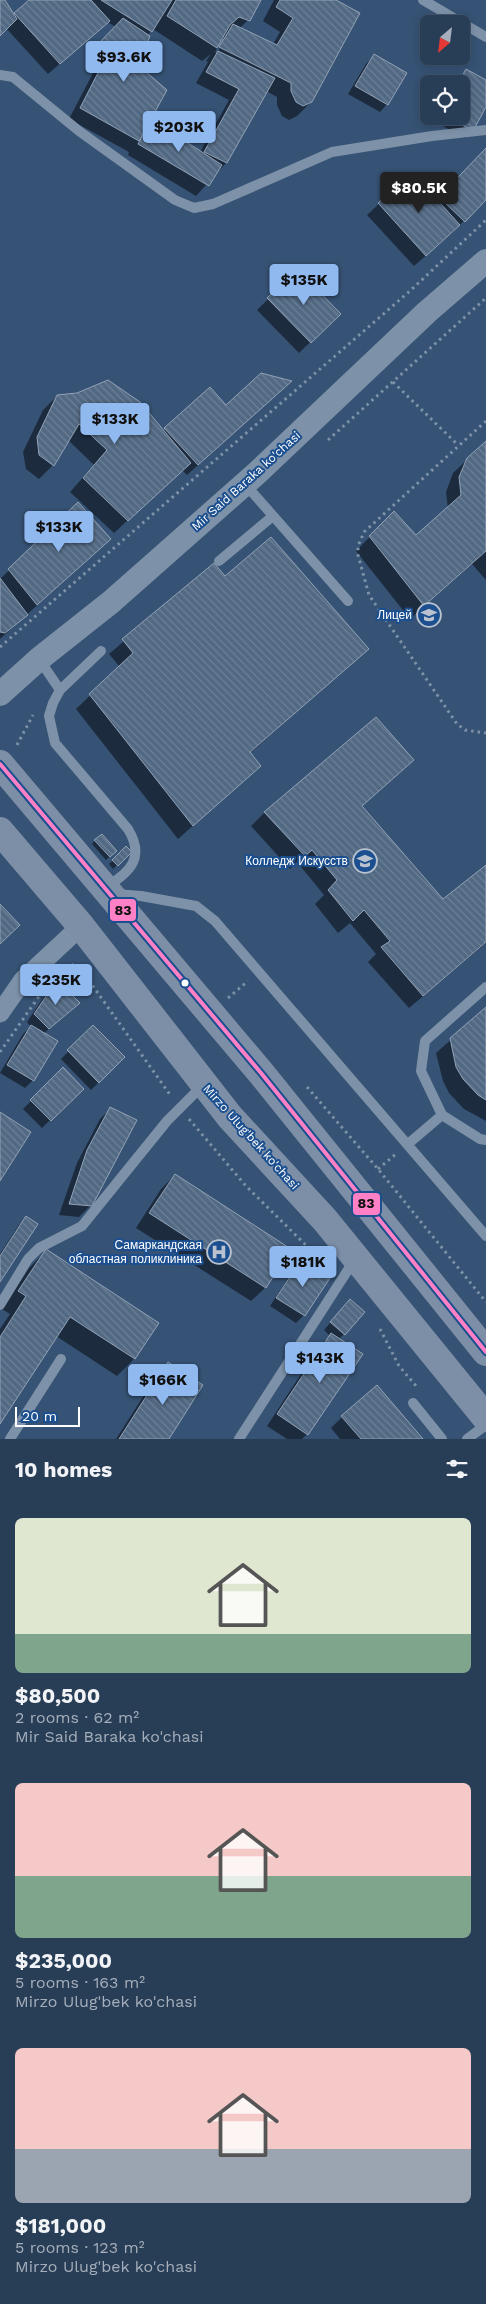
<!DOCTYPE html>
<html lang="en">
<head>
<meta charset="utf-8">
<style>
	:root { --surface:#283e57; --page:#344961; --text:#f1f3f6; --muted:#a5aeba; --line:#44576d; --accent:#90b9f0 }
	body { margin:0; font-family:"Work Sans",sans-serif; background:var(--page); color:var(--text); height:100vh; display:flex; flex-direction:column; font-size:19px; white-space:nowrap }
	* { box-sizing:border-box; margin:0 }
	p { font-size:16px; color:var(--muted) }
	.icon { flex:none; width:28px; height:28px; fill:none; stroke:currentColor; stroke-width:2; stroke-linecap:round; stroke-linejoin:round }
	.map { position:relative; height:1439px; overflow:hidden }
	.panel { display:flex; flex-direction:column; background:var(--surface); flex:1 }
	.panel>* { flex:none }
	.needle { width:32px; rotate:208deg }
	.buttons { position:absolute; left:420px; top:15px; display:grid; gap:10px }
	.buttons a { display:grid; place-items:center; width:50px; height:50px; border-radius:8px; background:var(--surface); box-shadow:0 2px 8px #0003,0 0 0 1px var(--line); font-size:25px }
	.scale { position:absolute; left:15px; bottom:12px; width:65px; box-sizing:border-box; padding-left:5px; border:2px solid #fff; border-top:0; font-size:14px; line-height:18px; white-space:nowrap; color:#fff; -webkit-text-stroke:4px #1b4f8f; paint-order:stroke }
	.price { position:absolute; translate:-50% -42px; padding:0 11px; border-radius:5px; background:var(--accent); color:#111; font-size:16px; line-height:32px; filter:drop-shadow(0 1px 2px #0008) }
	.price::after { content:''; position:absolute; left:50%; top:30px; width:15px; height:11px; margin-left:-8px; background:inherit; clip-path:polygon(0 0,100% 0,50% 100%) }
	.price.selected { background:#222; color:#fff }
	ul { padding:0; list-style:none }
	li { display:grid; align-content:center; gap:10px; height:265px; padding:0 15px }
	li span { display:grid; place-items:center; height:155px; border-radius:8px; color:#555 }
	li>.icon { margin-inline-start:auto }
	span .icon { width:90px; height:90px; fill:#fffc; stroke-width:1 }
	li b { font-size:21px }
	h2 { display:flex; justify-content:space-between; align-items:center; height:60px; padding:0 15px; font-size:21px }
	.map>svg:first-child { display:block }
	.shadow { fill:#0007; fill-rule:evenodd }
	.building { fill:url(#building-back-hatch); stroke:#92a2b6 }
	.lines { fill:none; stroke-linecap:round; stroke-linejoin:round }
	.path { stroke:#7d92a8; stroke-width:3; stroke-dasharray:2.5 4; stroke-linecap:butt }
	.service { stroke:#7d92a8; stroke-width:10 }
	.minor { stroke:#7d92a8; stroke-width:19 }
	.tertiary { stroke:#7d92a8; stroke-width:24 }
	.primary { stroke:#7d8ea7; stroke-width:28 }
	.bus-1-casing { stroke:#1b4f8f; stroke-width:8 }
	.bus-1 { stroke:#ff80c5; stroke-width:4 }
	.bus-dot { fill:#fff; stroke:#1b4f8f; stroke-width:2 }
	.labels { text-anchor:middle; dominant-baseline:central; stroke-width:4; stroke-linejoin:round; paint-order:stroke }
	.street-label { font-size:12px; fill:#fff; stroke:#1b4f8f }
	.poi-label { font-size:12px; fill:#fff; stroke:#1b4f8f; text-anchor:end }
	.line-badge { stroke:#1b4f8f; stroke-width:2 }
	.pale-badge-label { font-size:14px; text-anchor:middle; font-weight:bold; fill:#111 }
</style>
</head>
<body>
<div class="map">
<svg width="486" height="1439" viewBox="0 0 486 1439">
	<defs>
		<pattern id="building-back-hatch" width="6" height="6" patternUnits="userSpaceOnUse" patternTransform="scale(1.25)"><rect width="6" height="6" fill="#526984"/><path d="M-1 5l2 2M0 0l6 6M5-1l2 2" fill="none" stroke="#6c8096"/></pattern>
	</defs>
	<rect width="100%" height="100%" fill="#365274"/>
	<path class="shadow" d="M0 0H3L13 16 31 0H259L248 20 240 28 273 44 280 32 263 21 274 0H334L311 102 297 116 289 120 282 116 277 105V97L266 91 226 163 196 196 128 155 129 152 69 119 93 73 90 53 116 27 107 22 48 74 6 28 0 34ZM153 29 202 61 211 54 206 61 208 62 196 83 229 100 200 152 149 120 137 65 147 36ZM222 39H225L217 53 215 52Z
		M374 56 387 104 380 112 348 94 366 64Z
		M466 71 486 81V104L472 130 465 138 435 122 438 116H461V84H455Z
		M486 150V198L453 232 414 266 367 215 412 173 437 201Z
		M297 271 339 314 299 353 257 310Z
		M209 389 226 407 279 392 187 475 182 470 114 533 70 492 94 465 68 440 53 465 39 479 26 469 23 452 43 410 57 396 163 432Z
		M486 442V580L472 564 410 619 356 551 394 512 416 537 448 509 446 492 453 473Z
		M78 504 98 550 0 639V579Z
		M214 565 225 578 367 649 250 753 245 779 178 839 76 709 120 667 109 654Z
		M412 760 361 807 443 901 486 867V943L409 1008 368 962 376 954 350 923 338 933 315 904 324 895 297 862 290 869 251 826 265 812Z
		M95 840 115 851 106 860 92 844Z
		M126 848 130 852 113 869 109 864Z
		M51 990 71 1011 43 1034 56 1042 33 1080 25 1088 0 1073 23 1034 31 1027 27 1022 43 998Z
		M486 1009V1121L464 1109 449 1093 443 1081 436 1053Z
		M93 1027 124 1057 91 1090 61 1059Z
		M63 1069 82 1089 42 1128 23 1109Z
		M111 1108 91 1205 79 1217 59 1215 77 1163 100 1119Z
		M175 1175 290 1249 265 1288 251 1301 136 1228 161 1189Z
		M27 1217 0 1279V1254L19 1225Z
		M46 1251 158 1323 134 1359 117 1376 56 1336 0 1422V1329L10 1314 2 1309 29 1268Z
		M302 1261 304 1315 296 1323 270 1306 294 1269Z
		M343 1308 344 1334 339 1339 307 1434 302 1439H287L267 1426 320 1345 330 1336 324 1330Z
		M168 1363 167 1439H116L157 1375Z
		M342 1417 422 1439H340L331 1428Z"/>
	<path class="building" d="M0 0H5L17 19 0 36Z
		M29 0H91L110 21 60 64 14 13Z
		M101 0H172L152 32Z
		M176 0H261L250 21 239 17 230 25 217 48 167 16Z
		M280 0H336L360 13 312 102 303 106 296 102 291 91V83L219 47 233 24 277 45 293 18 276 7Z
		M123 18 150 36 138 65 167 90 139 141 80 108 104 61 101 41Z
		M218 51 275 78 227 163 204 152 239 89 206 72Z
		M374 54 407 73 388 105 355 86Z
		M466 69 486 80V107L473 131 446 116H461V84H458Z
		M151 119 222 165 209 186 138 144Z
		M486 148V200L465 222 439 197Z
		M412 172 460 225 426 256 378 203Z
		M297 269 341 314 311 343 267 298Z
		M261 373 292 381 198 465 164 428 210 387 226 405Z
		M108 380 140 402 191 463 128 521 83 478 107 450 79 424 54 466 39 455 37 437 57 395 77 393Z
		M486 441V551L424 606 369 536 394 511 416 535 461 495 459 477 467 458Z
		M78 502 111 539 37 605 8 569Z
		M271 537 369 649 250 752 261 766 193 826 89 694 133 653 122 639 214 563 225 576Z
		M0 578 28 615 5 633 0 632Z
		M376 717 414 760 362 806 443 899 486 865V942L423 996 381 947 390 941 364 910 353 921 328 890 337 880 312 850 305 856 264 812Z
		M102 834 117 851 110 857 94 840Z
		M126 846 132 852 118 866 112 860Z
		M0 904 20 925 0 944Z
		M64 987 80 1003 49 1029 34 1014 51 989Z
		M486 1007V1100L478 1095 463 1079 456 1067 450 1038Z
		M31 1025 58 1041 34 1081 7 1065Z
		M93 1025 125 1057 99 1083 67 1050Z
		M63 1067 84 1089 51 1121 30 1100Z
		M110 1107 137 1120 92 1206 69 1204 87 1150Z
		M0 1112 31 1132 0 1181Z
		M175 1174 291 1249 266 1288 149 1213Z
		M26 1216 38 1224 0 1282V1256Z
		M46 1249 159 1323 135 1359 70 1317 0 1424V1337L26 1296 18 1291Z
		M301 1260 330 1278 305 1316 276 1298Z
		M350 1299 365 1312 345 1335 330 1322Z
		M331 1333 363 1354 308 1435 277 1414Z
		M168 1362 203 1385 169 1439H119Z
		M377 1385 423 1439H361L341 1416Z"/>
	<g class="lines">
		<path class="path" d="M393 382 458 445
			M486 421 364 532 358 546V555L369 595 457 724 465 730 486 733
			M328 440 486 298
			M0 647 411 290 486 220
			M17 745 33 715
			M67 970 76 962
			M85 975 171 1096
			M228 998 248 981
			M0 1052 42 992
			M307 1087 378 1169 486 1302
			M189 1119 246 1186 330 1269
			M378 1169 396 1154
			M380 1329 399 1366 417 1387"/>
		<path class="service" d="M423 0 486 37
			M0 75 13 77 79 131 175 200 194 208 213 204 332 152 432 136 486 130
			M245 484 348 601
			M219 561 273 516
			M101 651 60 690 53 703 49 716 55 743 128 829C145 857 131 872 106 887
			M39 659 60 690
			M115 894 141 896 196 906 215 921 486 1236
			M442 1115 421 1071 425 1041 486 987
			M408 1144 442 1115 480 1139 486 1140
			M0 1305 28 1259 39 1248 82 1226 167 1121 203 1085
			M413 1403 442 1439
			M10 1439 61 1359
			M239 1439 355 1259
			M467 1439 486 1425"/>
		<path class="minor" d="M0 1013 23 980 81 926"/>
		<path class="tertiary" d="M0 694 39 659 111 602 257 473 427 312 486 261"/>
		<path class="primary" d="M0 764 261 1073 486 1352
			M0 831 81 926 230 1117 325 1220 486 1418"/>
		<g class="bus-1-casing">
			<path id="bus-1" d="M0 764 261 1073 486 1352"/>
		</g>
		<use href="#bus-1" class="bus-1"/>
	</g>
	<defs>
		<g id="university-ring" transform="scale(1.25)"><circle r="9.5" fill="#1b4f8f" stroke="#b9c2ce" stroke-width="1.5"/><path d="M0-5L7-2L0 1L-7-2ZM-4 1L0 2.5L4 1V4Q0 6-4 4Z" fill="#b9c2ce"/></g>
		<g id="hospital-ring" transform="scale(1.25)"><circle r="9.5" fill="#1b4f8f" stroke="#b9c2ce" stroke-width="1.5"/><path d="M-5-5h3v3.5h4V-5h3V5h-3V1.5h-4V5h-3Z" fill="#b9c2ce"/></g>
	</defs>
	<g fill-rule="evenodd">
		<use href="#university-ring" x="429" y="615"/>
		<use href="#university-ring" x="365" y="861"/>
		<use href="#hospital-ring" x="219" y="1252"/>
	</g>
	<circle class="bus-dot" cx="185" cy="983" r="4.5"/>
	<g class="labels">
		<g class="street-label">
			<text transform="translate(246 481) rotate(-42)">Mir Said Baraka ko'chasi</text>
			<text transform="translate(251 1137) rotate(48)">Mirzo Ulug'bek ko'chasi</text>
		</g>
		<g class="poi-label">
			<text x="412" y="615">Лицей</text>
			<text x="348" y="861">Колледж Искусств</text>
			<text x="202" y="1245">Самаркандская<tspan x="202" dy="14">областная поликлиника</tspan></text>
		</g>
	</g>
	<g class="line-badge">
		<rect x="109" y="898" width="28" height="24" rx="5" fill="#ff80c5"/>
		<rect x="352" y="1192" width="29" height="24" rx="5" fill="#ff80c5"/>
	</g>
	<g class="pale-badge-label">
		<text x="123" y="915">83</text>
		<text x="366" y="1208">83</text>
	</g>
</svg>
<div class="buttons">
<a><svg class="needle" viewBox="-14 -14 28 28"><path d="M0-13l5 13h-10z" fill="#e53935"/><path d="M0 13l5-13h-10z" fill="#a5aeba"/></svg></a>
<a><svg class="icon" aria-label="locate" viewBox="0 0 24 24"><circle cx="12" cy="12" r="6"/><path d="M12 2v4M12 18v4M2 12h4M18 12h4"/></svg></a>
</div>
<div class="scale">20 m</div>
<b class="price" style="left:124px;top:83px">$93.6K</b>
<b class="price" style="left:179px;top:153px">$203K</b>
<b class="price selected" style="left:419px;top:214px">$80.5K</b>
<b class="price" style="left:304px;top:306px">$135K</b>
<b class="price" style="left:115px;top:445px">$133K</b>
<b class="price" style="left:59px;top:553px">$133K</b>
<b class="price" style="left:56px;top:1006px">$235K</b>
<b class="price" style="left:303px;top:1288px">$181K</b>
<b class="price" style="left:320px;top:1384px">$143K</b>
<b class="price" style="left:163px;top:1406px">$166K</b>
</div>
<section class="panel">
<h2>10 homes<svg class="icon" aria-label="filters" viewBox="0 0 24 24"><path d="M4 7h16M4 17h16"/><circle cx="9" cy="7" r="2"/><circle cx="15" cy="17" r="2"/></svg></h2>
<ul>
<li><span style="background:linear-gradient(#dfe7d0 75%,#7fa58c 0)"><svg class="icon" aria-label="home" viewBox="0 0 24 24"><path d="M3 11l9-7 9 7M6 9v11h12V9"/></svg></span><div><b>$80,500</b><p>2 rooms · 62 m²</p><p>Mir Said Baraka ko'chasi</p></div></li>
<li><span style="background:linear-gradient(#f6c9c9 60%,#7fa58c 0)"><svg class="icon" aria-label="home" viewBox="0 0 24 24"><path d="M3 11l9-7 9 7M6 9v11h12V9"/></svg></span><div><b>$235,000</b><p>5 rooms · 163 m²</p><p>Mirzo Ulug'bek ko'chasi</p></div></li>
<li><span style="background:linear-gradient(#f6c9c9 65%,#9aa5b1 0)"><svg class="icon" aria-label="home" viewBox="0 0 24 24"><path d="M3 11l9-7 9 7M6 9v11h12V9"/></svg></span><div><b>$181,000</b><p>5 rooms · 123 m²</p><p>Mirzo Ulug'bek ko'chasi</p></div></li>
</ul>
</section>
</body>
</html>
